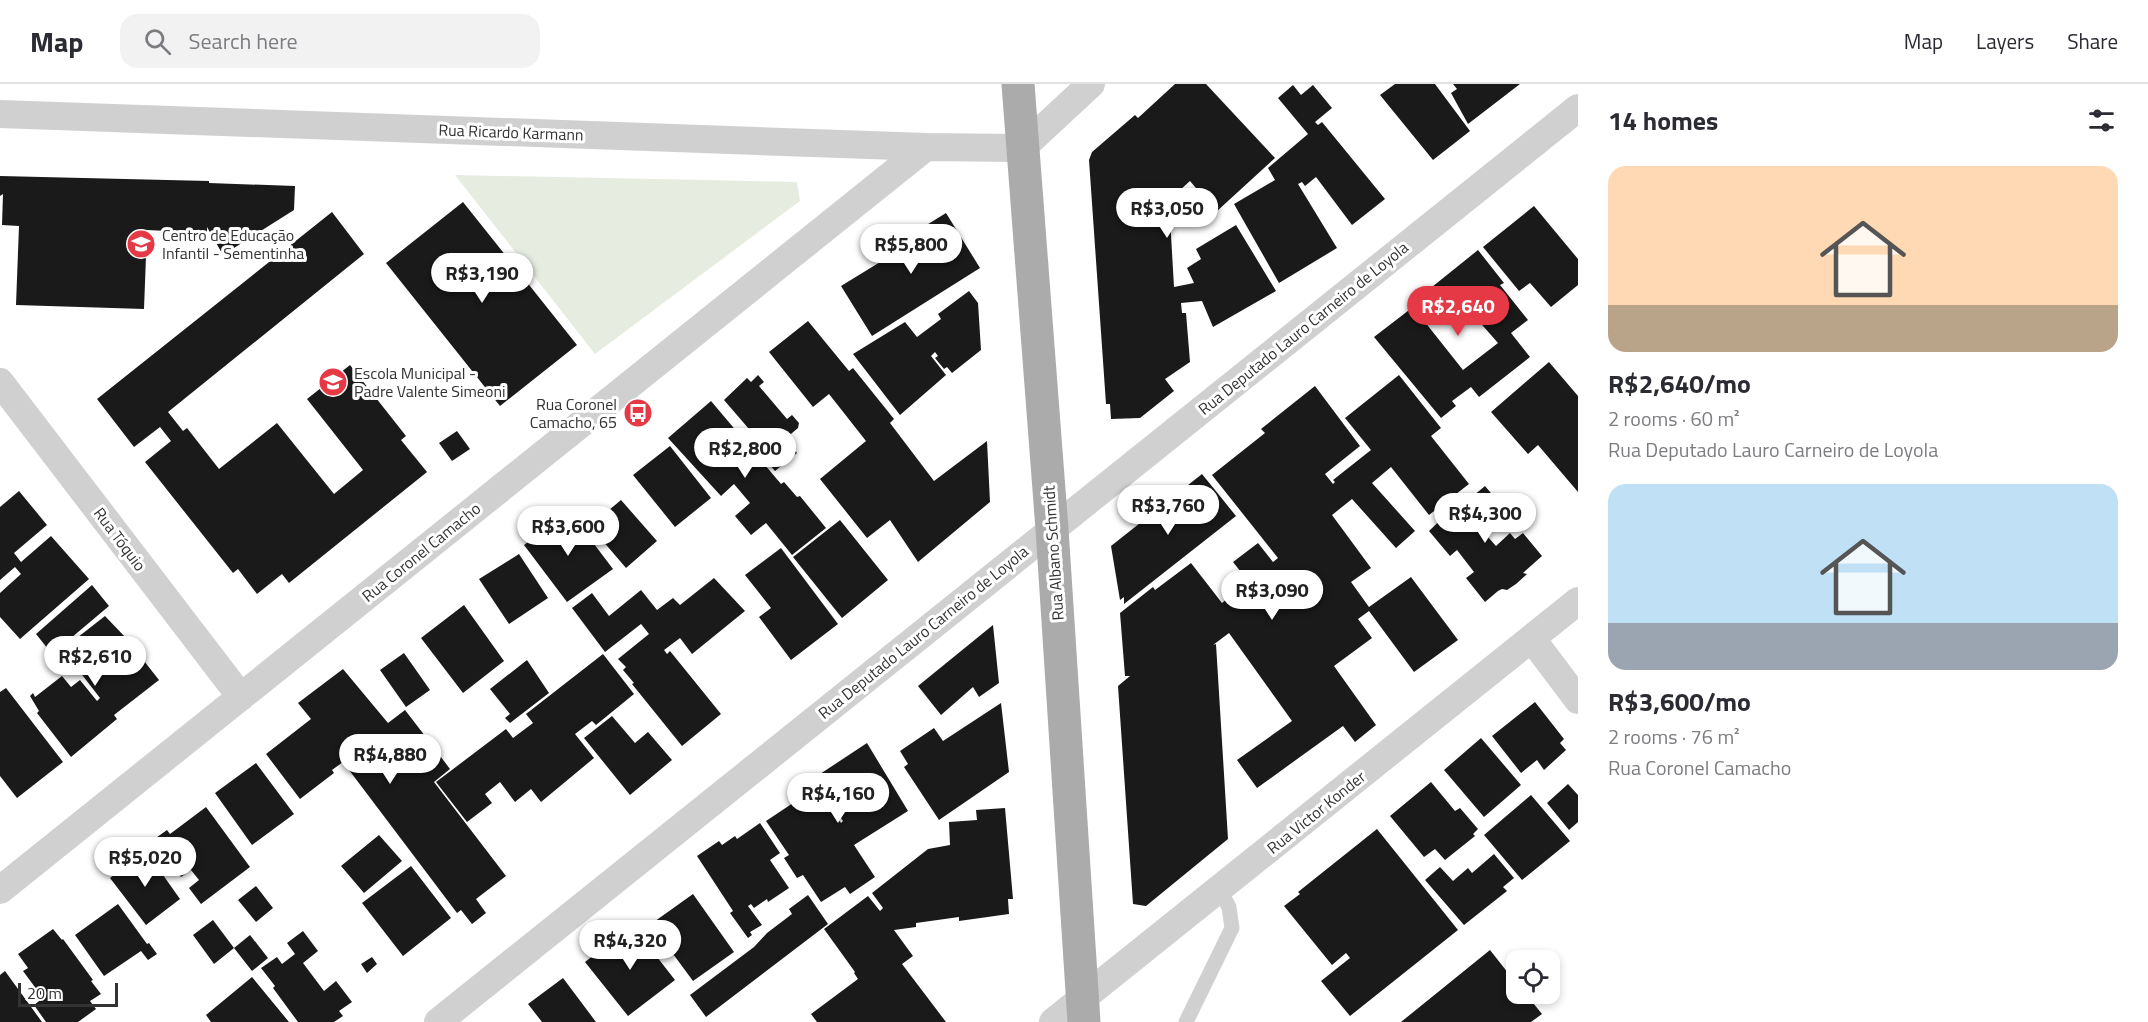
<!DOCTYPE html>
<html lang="en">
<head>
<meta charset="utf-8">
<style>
	:root { --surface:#fff; --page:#f2f2f3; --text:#2b2b33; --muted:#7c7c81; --line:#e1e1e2; --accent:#e63946 }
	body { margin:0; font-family:"Titillium Web",sans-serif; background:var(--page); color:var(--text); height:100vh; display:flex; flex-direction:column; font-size:22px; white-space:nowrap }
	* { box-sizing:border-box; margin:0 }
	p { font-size:20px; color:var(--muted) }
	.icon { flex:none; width:33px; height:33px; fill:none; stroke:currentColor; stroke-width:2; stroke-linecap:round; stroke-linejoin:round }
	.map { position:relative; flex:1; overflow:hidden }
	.details { display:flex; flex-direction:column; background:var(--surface); width:570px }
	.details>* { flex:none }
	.buttons { position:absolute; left:1506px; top:866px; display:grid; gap:12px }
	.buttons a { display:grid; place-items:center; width:54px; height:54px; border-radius:12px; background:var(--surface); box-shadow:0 3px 9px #0003; font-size:30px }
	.scale { position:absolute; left:18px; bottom:15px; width:100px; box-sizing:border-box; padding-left:6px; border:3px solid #333; border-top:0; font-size:16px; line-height:21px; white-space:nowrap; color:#333; -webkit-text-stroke:4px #fff; paint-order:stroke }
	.price { position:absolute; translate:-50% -51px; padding:0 14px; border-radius:21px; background:#fff; color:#222; font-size:20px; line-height:39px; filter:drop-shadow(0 2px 3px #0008) }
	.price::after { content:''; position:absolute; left:50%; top:36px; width:18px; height:14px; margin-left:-9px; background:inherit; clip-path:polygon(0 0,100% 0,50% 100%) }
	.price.on { background:var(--accent); color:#fff }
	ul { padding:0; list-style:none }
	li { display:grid; align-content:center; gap:12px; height:318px; padding:0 30px }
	li span { display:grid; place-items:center; height:186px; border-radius:18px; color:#555 }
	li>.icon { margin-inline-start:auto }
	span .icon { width:108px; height:108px; fill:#fffc; stroke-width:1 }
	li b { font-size:26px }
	h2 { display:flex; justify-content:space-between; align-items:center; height:72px; padding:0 30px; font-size:26px }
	header { display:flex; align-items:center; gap:36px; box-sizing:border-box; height:84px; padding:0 30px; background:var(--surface); border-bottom:2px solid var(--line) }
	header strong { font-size:28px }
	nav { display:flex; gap:33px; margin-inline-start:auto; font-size:21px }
	.search { width:420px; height:54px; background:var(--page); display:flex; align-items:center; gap:15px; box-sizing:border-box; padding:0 21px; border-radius:18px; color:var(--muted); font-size:22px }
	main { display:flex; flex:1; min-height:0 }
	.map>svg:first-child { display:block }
	.green { fill:#e6ecdf }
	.building { fill:#1a1a1a }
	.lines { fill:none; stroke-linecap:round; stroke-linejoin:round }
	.lane { stroke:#d0d0d0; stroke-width:15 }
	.street { stroke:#d0d0d0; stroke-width:28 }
	.primary { stroke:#ababab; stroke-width:33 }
	.labels { text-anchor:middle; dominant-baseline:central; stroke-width:6; stroke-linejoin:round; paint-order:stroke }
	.street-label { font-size:16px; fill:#333; stroke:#fff }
	.poi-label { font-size:16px; fill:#333; stroke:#fff; text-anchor:start }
</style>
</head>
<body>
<header>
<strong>Map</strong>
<div class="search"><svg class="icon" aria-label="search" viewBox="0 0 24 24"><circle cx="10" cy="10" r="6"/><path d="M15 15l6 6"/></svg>Search here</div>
<nav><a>Map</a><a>Layers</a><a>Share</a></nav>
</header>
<main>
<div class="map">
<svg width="1578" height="938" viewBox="0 0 1578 938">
	<rect width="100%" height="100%" fill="#fff"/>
	<path class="green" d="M455 91 797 98 800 117 595 270Z"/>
	<path class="building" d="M1175 0H1206L1275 74 1216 128 1190 97 1169 116 1174 203 1194 199 1187 184 1201 175 1196 165 1236 141 1276 207 1213 243 1202 217 1181 219 1182 229H1186L1190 278 1165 295 1174 307 1140 334 1111 335 1110 320H1106L1089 76 1092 68 1135 31 1138 34Z
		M1395 0H1435L1470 47 1433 76 1380 11Z
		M1453 0H1520L1468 40 1451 9 1457 5Z
		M1293 1 1301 11 1313 1 1332 24 1315 38 1318 41 1322 38 1385 115 1352 141 1316 93 1305 102 1302 98 1298 100 1337 164 1279 199 1234 120 1275 96 1268 84 1308 50 1278 14Z
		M0 92 209 97V99L295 102 294 126 223 171 207 143V149L147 146 144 225 16 221 19 142 2 141 3 110 0 112Z
		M463 118 577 261 500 322 386 179Z
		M1534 122 1578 175V201L1551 223 1530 199 1519 207 1483 163Z
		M332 128 364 170 168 328 183 347 187 344 219 385 277 339 334 410 363 386 307 315 350 281 406 352 401 356 427 388 289 499 282 490 257 510 238 485 233 489 145 378 171 357 160 343 134 363 97 315Z
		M946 129 980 184 872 252 841 202 890 172 886 166Z
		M1478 166 1504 199 1500 201 1528 236 1511 249 1530 273 1479 313 1471 303 1452 317 1456 322 1441 334 1374 253 1413 223 1463 286 1498 259 1469 226 1461 233 1464 236 1456 244 1427 207Z
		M969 207 978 219 981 266 952 289 947 283 944 285 935 274 938 272 935 268 931 272 946 291 900 331 853 270 905 238 917 253 941 235 938 230Z
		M808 237 849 287 853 284 894 335 890 339 934 397 987 357 990 418 918 478 890 436 867 454 820 395 866 357 829 310 813 323 769 268Z
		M1549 278 1578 312V408L1538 361 1528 370 1491 328Z
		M758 291 764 298 759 302 787 335 792 331 799 339 798 344 785 355 797 369 775 387 750 357 755 352 724 316 747 294 751 298Z
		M1399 291 1441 344 1431 352 1469 400 1429 431 1391 383 1372 399 1415 447 1396 464 1352 415 1332 431 1371 484 1351 498 1369 523 1411 493 1458 556 1414 588 1369 527 1358 535 1372 554 1334 582 1376 641 1355 658 1343 642 1257 704 1237 676 1292 637 1229 549 1213 561 1216 560 1228 755 1146 822 1133 820 1118 602 1130 592H1125L1120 529 1153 503 1155 506 1191 479 1222 519 1248 497 1233 478 1258 459 1273 478 1278 474 1212 391 1265 349 1261 345 1315 302 1360 362 1325 390 1333 400 1335 398 1333 396 1371 366 1345 334Z
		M711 317 781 400 784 398 797 413 800 412 826 444 792 471 766 439 751 451 735 432 750 419 734 400 721 412 668 354Z
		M457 347 470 365 452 377 439 359Z
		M670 362 711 414 675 443 633 391Z
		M1202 390 1236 432 1124 520V513L1120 516 1111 462Z
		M1485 402 1506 427 1499 433 1503 438 1487 452 1496 462 1510 449 1515 455 1523 449 1542 472 1523 489 1527 490 1516 500 1507 506 1502 505 1498 507 1485 518 1466 494 1474 488 1457 466 1450 472 1429 447 1456 421 1466 415 1467 417Z
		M19 407 47 441 14 469 21 478 51 452 89 495 20 555 0 533V509L21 490 15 483 0 496V423Z
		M621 416 657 457 626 484 590 442Z
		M569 427 613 485 567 518 524 461Z
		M840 436 888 496 842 534 793 473Z
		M781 464 838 540 791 576 759 533 771 524 745 491Z
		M519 470 548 514 509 540 479 495Z
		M714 494 745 527 692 570 680 554 664 566 667 570 670 567 721 630 682 662 632 600 634 599 623 586 626 583 618 575 649 550 641 540 605 568 572 524 592 509 609 532 641 506 657 526 673 514 680 521Z
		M92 501 109 522 52 570 36 550Z
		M464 521 504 577 463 609 421 554Z
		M105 532 126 554 159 596 114 631 117 635 71 673 37 629 39 627 30 612 33 609 35 613 62 592 71 603 80 596 97 617 100 614 73 579 80 573 76 568 80 565 73 557Z
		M993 541 999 599 979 613 973 603 941 631 918 602Z
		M404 569 430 606 406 623 380 586Z
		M603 570 634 610 596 641 592 637 575 650 594 674 541 718 531 705 515 718 500 698 485 710 492 719 467 738 436 698 506 645 513 654 533 639 526 630Z
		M527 576 549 609 510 639 505 634 510 630 490 605Z
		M343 585 388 639 405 626 422 648 450 685 434 698 506 792 476 815 486 829 472 840 461 826 457 829 343 678 332 686 334 689 300 715 266 670 311 635 298 619Z
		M6 604 63 678 17 714 0 692V608Z
		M1535 618 1564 655 1560 659 1566 666 1544 686 1537 676 1521 689 1492 652Z
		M1001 619 1009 688 939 736 904 683 908 680 900 667 934 644 943 657Z
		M612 632 635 659 648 648 672 676 630 711 584 654Z
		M1481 654 1521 701 1484 733 1444 686Z
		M867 659 908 727 854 761 875 793 850 810 845 803 821 818 803 791 797 794 784 774 789 771 766 737 817 703 841 739 843 737 814 694Z
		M256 679 294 730 252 761 215 709Z
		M1431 698 1455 727 1460 724 1478 745 1473 750 1475 752 1445 776 1435 765 1424 773 1390 732Z
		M1568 700 1578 711V738L1569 746 1547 719Z
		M1531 711 1570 757 1522 796 1484 751Z
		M206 723 250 783 201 820 189 804 199 796 191 786 181 793 153 756 167 746 170 750Z
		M1005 724 1013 815H1008L1009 830 959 837V833L916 839V843L894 846 913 872 902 880 946 938H817L811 930 858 895 854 889 855 888 824 845 868 812 880 827 883 824 872 809 928 765 950 761 949 738 977 736 976 726Z
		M760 739 780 769 770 776 789 804 768 818 767 815 754 824 751 820 748 822 762 841 750 848 752 851 748 854 730 829 733 827 697 772 719 757 722 761 735 752 737 755Z
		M1377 745 1458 846 1350 932 1321 897 1350 874 1346 869 1332 881 1284 822 1300 810 1298 808Z
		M379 751 402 777 364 809 341 782Z
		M146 767 180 815 146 841 110 794Z
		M1494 770 1514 794 1503 803 1507 807 1464 841 1425 796 1440 783 1453 797 1468 784 1472 789Z
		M411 782 451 834 403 872 362 819Z
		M256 802 273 824 256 838 238 816Z
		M693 810 734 868 693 897 651 840Z
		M808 811 828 840 706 933 690 911 754 863 767 849 792 830 789 825Z
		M118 820 147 860 149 859 157 870 148 876 141 867 104 892 75 851Z
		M213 836 234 864 214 880 193 851Z
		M632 841 675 896 628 932 585 878Z
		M53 845 62 856 63 855 93 896 91 897 101 910 90 917 96 925 78 938H46L34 921 43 914 23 887 28 884 18 870Z
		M303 847 318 867 303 879 324 907 336 897 352 918 339 927 343 932 334 938H298L273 904 275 902 261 884 277 873 282 880 295 870 287 859Z
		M250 851 268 874 252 887 234 864Z
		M1490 866 1516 899V909H1525L1542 930 1531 938H1401Z
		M372 873 377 880 367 889 361 880Z
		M5 887 42 938H0V891Z
		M252 893 289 938H211L206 931Z
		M563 894 596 938H542L528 920Z"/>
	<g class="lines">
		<path class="lane" d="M1186 938 1232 844 1229 823 1219 805"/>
		<path class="street" d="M0 30 926 63 1022 64 1091 0
			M0 298 241 613
			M1532 555 1578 616
			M0 806 926 63
			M438 938 1578 24
			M1053 938 1578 517"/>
		<path class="primary" d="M1018 0 1052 445 1084 938"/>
	</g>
	<defs>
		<g id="school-disc" transform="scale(1.5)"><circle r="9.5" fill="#e63946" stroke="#fff"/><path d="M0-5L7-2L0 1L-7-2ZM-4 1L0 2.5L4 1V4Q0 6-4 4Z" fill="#fff"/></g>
		<g id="bus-disc" transform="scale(1.5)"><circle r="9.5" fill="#e63946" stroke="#fff"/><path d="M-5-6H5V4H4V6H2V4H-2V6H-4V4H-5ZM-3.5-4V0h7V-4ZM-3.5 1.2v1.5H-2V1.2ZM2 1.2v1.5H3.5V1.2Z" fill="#fff"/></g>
	</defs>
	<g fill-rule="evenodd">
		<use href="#school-disc" x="141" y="160"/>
		<use href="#school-disc" x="333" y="298"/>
		<use href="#bus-disc" x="638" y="329"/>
	</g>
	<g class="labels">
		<g class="street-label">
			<text transform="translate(511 48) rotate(2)">Rua Ricardo Karmann</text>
			<text transform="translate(1303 244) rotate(-39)">Rua Deputado Lauro Carneiro de Loyola</text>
			<text transform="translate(120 455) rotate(53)">Rua Tóquio</text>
			<text transform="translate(421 468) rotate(-39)">Rua Coronel Camacho</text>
			<text transform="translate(1053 469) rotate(-94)">Rua Albano Schmidt</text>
			<text transform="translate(923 548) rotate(-39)">Rua Deputado Lauro Carneiro de Loyola</text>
			<text transform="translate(1316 728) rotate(-39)">Rua Victor Konder</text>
		</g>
		<g class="poi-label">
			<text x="162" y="151">Centro de Educação<tspan x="162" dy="18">Infantil - Sementinha</tspan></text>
			<text x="354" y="289">Escola Municipal -<tspan x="354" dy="18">Padre Valente Simeoni</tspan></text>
			<text x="617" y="320" text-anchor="end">Rua Coronel<tspan x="617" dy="18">Camacho, 65</tspan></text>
		</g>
	</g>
</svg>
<div class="buttons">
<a><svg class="icon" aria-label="locate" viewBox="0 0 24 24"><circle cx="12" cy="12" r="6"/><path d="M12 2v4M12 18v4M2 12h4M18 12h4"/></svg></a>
</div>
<div class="scale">20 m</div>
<b class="price" style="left:1167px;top:155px">R$3,050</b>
<b class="price" style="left:911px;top:191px">R$5,800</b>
<b class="price" style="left:482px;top:220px">R$3,190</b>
<b class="price on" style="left:1458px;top:253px">R$2,640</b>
<b class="price" style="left:745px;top:395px">R$2,800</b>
<b class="price" style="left:1168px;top:452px">R$3,760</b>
<b class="price" style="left:1485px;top:460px">R$4,300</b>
<b class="price" style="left:568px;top:473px">R$3,600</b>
<b class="price" style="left:1272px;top:537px">R$3,090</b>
<b class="price" style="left:95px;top:603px">R$2,610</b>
<b class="price" style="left:390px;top:701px">R$4,880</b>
<b class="price" style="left:838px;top:740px">R$4,160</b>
<b class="price" style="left:145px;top:804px">R$5,020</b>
<b class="price" style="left:630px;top:887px">R$4,320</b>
</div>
<section class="details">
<h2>14 homes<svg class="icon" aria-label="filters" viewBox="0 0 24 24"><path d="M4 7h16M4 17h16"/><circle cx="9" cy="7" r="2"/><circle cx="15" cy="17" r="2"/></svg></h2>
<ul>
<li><span style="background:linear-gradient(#ffd9b3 75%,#b9a48a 0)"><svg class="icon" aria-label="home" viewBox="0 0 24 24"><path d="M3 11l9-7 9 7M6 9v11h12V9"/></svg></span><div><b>R$2,640/mo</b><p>2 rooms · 60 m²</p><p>Rua Deputado Lauro Carneiro de Loyola</p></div></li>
<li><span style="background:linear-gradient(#bfe0f5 75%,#9aa5b1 0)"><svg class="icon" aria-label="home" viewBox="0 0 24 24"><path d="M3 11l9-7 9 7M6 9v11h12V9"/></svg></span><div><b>R$3,600/mo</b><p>2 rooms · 76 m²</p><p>Rua Coronel Camacho</p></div></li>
</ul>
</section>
</main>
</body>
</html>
